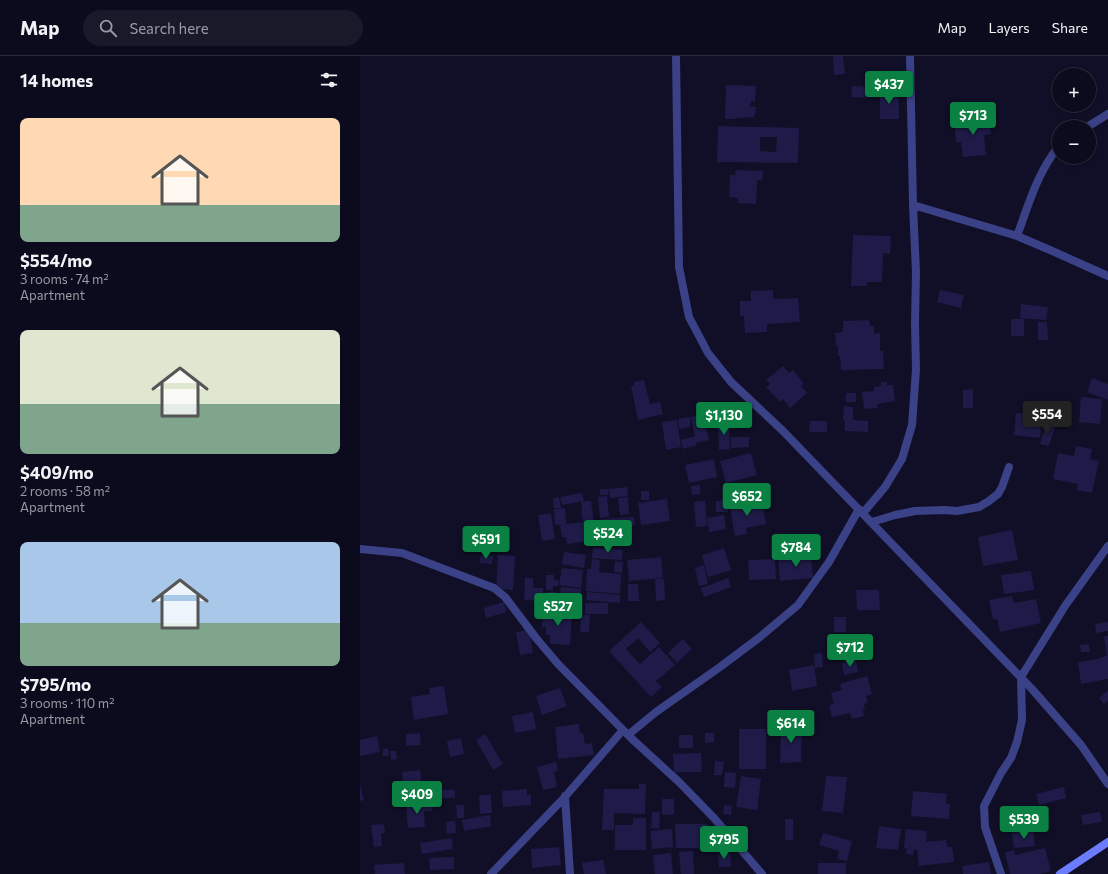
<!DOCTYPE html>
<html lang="en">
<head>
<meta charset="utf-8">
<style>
	:root { --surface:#0c0b1d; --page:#1a192a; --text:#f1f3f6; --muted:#9a9ba4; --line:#2c2b3b; --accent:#0b8043 }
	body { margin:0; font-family:Commissioner,sans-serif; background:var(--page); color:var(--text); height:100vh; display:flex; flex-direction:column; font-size:15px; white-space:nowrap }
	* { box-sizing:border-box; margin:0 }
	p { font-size:13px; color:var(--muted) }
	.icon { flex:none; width:22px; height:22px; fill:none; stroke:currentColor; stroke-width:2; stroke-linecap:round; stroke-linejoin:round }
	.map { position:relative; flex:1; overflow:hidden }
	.side { display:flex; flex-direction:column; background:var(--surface); width:360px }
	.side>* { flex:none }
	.controls { position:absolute; left:692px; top:12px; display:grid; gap:8px }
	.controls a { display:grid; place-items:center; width:44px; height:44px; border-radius:50%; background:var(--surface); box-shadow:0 2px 6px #0003,0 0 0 1px var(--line); font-size:20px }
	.price { position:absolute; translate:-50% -34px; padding:0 9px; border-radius:4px; background:var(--accent); color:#fff; font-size:13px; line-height:26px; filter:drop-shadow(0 1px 2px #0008) }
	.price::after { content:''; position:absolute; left:50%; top:24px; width:12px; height:9px; margin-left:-6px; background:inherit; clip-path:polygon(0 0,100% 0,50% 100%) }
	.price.on { background:#222; color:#fff }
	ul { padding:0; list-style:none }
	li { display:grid; align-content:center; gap:8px; height:212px; padding:0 20px }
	li span { display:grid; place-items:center; height:124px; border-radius:8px; color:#555 }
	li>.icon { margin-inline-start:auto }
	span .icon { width:72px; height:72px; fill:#fffc; stroke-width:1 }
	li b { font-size:17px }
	h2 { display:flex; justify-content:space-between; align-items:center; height:48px; padding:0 20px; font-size:17px }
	header { display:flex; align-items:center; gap:24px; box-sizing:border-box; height:56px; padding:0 20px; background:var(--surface); border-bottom:1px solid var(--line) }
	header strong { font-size:19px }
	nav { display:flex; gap:22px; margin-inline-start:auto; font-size:14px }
	.search { width:280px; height:36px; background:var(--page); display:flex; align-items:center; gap:10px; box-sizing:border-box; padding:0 14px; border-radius:22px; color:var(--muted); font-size:15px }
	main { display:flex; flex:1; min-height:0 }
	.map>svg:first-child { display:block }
	.building { fill:#1e1b48; fill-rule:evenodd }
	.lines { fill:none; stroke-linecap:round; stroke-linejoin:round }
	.street { stroke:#3a4186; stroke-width:8 }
	.secondary { stroke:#6c7cff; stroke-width:8 }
</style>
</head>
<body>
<header>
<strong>Map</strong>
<div class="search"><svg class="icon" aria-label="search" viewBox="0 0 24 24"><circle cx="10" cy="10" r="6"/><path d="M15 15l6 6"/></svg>Search here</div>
<nav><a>Map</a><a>Layers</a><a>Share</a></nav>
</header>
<main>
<section class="side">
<h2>14 homes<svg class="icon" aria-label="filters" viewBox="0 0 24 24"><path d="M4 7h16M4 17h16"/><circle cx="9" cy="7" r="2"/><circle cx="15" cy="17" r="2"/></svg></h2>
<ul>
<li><span style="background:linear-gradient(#ffd9b3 70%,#7fa58c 0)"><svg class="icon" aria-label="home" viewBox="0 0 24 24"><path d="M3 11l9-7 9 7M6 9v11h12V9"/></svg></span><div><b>$554/mo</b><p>3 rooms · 74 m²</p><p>Apartment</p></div></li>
<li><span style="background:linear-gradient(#dfe7d0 60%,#7fa58c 0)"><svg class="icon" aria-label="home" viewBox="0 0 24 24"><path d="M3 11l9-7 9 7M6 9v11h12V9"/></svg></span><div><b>$409/mo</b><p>2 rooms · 58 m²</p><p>Apartment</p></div></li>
<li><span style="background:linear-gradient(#a9c7e8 65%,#7fa58c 0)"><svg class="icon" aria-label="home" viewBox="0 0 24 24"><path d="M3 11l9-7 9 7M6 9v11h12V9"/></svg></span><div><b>$795/mo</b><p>3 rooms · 110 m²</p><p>Apartment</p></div></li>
</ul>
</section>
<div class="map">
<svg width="748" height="818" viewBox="0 0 748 818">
	<rect width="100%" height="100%" fill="#100f27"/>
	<path class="building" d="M473 0H483L485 18 474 19Z
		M366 29 396 30 395 46 391 45 390 51H396L395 59H394V61L375 62V63H365Z
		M492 30 518 31V42L491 41Z
		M520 34H538L539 63H520Z
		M630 61 631 78 624 79 626 99 603 101 601 86H596L595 72 600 71 599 64Z
		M358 70 439 72 438 107 357 106ZM400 81H417L416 96 400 95Z
		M376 114 403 115 402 124H397L396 148 378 147V142L369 141 370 119H375Z
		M493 179 531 180 530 198 523 197 522 226H507V230H491Z
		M413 234V243L438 242 440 266 407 268V276L385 277 384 260H380V245H391V235Z
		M580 234 604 239 601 252 577 246Z
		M661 248 688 251 686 264 660 262Z
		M651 263H664V280H651Z
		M509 264 510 270H514V278L520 277V295H523L524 313 481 314 480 300H478V290L476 289 475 277 483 276V265Z
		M678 266H687L688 284H678Z
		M423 310 429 317 433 314 444 328 441 330 447 337 430 352 423 343 420 346 406 331 410 328 406 324Z
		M732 322 748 328V344L727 336Z
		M284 324 290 348 300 346 303 358 278 364 271 330 274 329V326Z
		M521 326H527V329H533L535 345 517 348 518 352 504 353 502 336 514 335V331L521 330Z
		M613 333V352H603V334Z
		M486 337H496V346H486Z
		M721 341 742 343 740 368 719 366Z
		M484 350 493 351V364L508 365V376L485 375V364H483Z
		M656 357 679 359 678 371 681 372 680 382 654 379Z
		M343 358 349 384 336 387 337 389 323 393 321 384 335 380 331 361Z
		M330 361V371L319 373 318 363Z
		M317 364 321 391 306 394 302 366Z
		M450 365H467V376H449Z
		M358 367H369L370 393 359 394Z
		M686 368 695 371 689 390 680 388Z
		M371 381H389V391L371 392Z
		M716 390 732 393 730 403 739 405 732 437 717 434 718 428 693 423 698 397 714 400Z
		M391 397 397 419 366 427 360 405Z
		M354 403 357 421 329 427 325 409Z
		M340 429V438L332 439 331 430Z
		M267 431 268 440 250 442 249 433Z
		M240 433H249L248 439H240Z
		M281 435H289V444H281Z
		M377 436 379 449 371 450 370 437Z
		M222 437 224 445 202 449 200 441Z
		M247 440 249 461 240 462 238 441Z
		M199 441 201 452H194L193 442Z
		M268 441 269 458 260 459 258 442Z
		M307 443 310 465 281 469 278 447Z
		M368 444V456H356V445Z
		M231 445 236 484 207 488 206 481H202L200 469 223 466 221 446Z
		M345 445 347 470 336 471 334 446Z
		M402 445 406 468 386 472 387 478 375 480 370 451Z
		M205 452 206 468 195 469 194 453Z
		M191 457 195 483 182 485 178 459Z
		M364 459 366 473 349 476 347 462Z
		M274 461 275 469 272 470 273 482 266 483 267 486 252 487V484H243L241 463Z
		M652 474 658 504 623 510 618 481Z
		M233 492 263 494 262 504 232 502Z
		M364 492 371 514 348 521 342 499Z
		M204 496 226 499 224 512 202 508Z
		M121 499 133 500 132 508 120 507Z
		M138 499 155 500 153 534 136 533Z
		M451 499 453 522 420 525 418 502Z
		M301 501 303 522 269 525 267 504Z
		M232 503 240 504 239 516 261 518 260 538 226 535 227 513H231Z
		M415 503 416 523 389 524 388 504Z
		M255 505 263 506 262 517 254 516Z
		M344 509 348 528 339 530 335 512Z
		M202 512 223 514 221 532 199 529Z
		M671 515 674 534 644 538 641 519Z
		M186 519H194V524H199L198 530H193V534H186Z
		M165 522H173V532H183V545L164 544Z
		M368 522 371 531 344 541 341 532Z
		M295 523H304L305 544 296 545Z
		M268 528H278L279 545H268Z
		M201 531 221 533 220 547 199 545Z
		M496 534H519L520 554H497Z
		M186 536H197V549H186Z
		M227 536 260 539V547L226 544Z
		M652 540 654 547 676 543 681 567 640 576 637 563 633 564 629 544Z
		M144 546 146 556 126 562 124 552Z
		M225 547H248V558H225Z
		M183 556 212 557 210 589 190 588V579H186V571H182Z
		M221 559H230L229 576H220Z
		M474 561H486V576H474Z
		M281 566 300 587 290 596 278 582 266 593 280 608 299 591 315 609 296 625 302 631 291 641 249 595Z
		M748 566V575L736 577 735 568Z
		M169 574 173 597 160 599 156 576Z
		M488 580 489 589 474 590 473 581Z
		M744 580H748V623L721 628 718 606 739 603 738 602 747 600Z
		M323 583 332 593 317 607 308 597Z
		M729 588 730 596H721L720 589Z
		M462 597 463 611 455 612 454 598Z
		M496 604 498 616 484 619 482 607Z
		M454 609 457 630 432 635 429 614Z
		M507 620 512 638 506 640 508 647 504 648 505 653 503 654 504 660 492 663 490 657 472 661 469 649 474 648 471 637 482 634 480 628Z
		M84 630 88 658 54 664 51 641 70 638 69 632Z
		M200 632 207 650 182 659 176 640Z
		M748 635V645L744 648 739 642Z
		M173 656 176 673 155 677 152 660Z
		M219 668 220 677H223L225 688 232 687 234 699 198 703 195 671Z
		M421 669H442L441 706 420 707Z
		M379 673H406V713H379Z
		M60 677 61 689 46 690V678Z
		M345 677H354V686L345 687Z
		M125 678 143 708 133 714 116 684Z
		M319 679H333V692H319Z
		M17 680 20 696 0 700V684Z
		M101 682 104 698 90 701 87 685Z
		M28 692 29 700H23V693Z
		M30 695H36L37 703 31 704Z
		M341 697 342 716H314L313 698Z
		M355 705 364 706 362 719H354Z
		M196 706 198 715 194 716 197 731 183 734 177 711Z
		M60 714 63 745 44 747 42 716Z
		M365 716 376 717 375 732 364 731Z
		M381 720 401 723 397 754 376 751Z
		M466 720 487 721 483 757 462 755Z
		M0 728 4 744 0 745Z
		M279 728H286L285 758 254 757V774H242L244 733H279Z
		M704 731 706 742 679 749 676 738Z
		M167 733V739H171V749L143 751 142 735Z
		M80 734H95V742H80Z
		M553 735 587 738 586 748H590L589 763 551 760Z
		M64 736H74V743H64Z
		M119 739H131L132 757 120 758Z
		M302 743H314V758L302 759Z
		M72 748V755H64L65 771 48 772 46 750Z
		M96 749H104V762H97Z
		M364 749 372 750 371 759 363 758Z
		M292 756H300L299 773 291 772Z
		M740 756 742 766 723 769 721 759Z
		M130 759 131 770 104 775 102 764Z
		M273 762H286V794H255V769H273Z
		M425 763H433V784H425Z
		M95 765 96 777 87 778 86 766Z
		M24 768 25 777 21 778 22 790 14 791 11 769Z
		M315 768H348V792H316Z
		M519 770 541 773 538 794 516 792Z
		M312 773 313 791 292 793 290 775Z
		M546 773 567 775 566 786 586 784 587 791H592L594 806 559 810 557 794 554 793 553 799 546 798 547 793 544 792Z
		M673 775 675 790 654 792 652 777Z
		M463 777 492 785 487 805 477 803 479 795 459 789Z
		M92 782 93 793 62 798 60 787Z
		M199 791 201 809 172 812 171 793Z
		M685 792 691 815 680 818H650L645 797 654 794 655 799Z
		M333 795 334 818H321L319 796Z
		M311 797 313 818H295L293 799Z
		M370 798 371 810 359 811 358 799Z
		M94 801V813L70 814 69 802Z
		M243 804 246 818H224L222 807Z
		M629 806 631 818H603L602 810Z
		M44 807 45 818H15L14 809Z
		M458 807H486V818H458Z"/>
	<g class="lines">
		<path class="street" d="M316 0 319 211 329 261 348 297 371 326 423 375 672 633 721 689 748 728
			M727 71 748 58
			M553 149 657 180 690 194 748 220
			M657 180C668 150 678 115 699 90
			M503 457 525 431 542 403 552 369 556 314 555 268 556 216 553 149 550 0
			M512 466 535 459 555 455 584 454 597 455 619 451 629 445 638 438 642 431 649 411
			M0 493 42 497 134 532 145 541 176 582 198 608 271 682 319 726 354 762 402 818
			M268 679 296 656 360 611 400 581 438 549 469 506 499 453
			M205 740 210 818
			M131 818 203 743 263 674
			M641 818 625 771 624 750 641 717 651 702 657 686 662 664 661 621 705 550 748 490"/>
		<path class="secondary" d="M700 818 748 786"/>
	</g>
</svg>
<div class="controls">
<a>+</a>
<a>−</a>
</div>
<b class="price" style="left:529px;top:49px">$437</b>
<b class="price" style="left:613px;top:80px">$713</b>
<b class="price on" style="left:687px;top:379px">$554</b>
<b class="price" style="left:364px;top:380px">$1,130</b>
<b class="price" style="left:387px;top:461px">$652</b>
<b class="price" style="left:248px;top:498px">$524</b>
<b class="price" style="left:126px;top:504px">$591</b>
<b class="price" style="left:436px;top:512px">$784</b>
<b class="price" style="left:198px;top:571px">$527</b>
<b class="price" style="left:490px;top:612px">$712</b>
<b class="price" style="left:431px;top:688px">$614</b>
<b class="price" style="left:57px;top:759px">$409</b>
<b class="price" style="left:664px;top:784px">$539</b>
<b class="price" style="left:364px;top:804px">$795</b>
</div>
</main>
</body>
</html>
